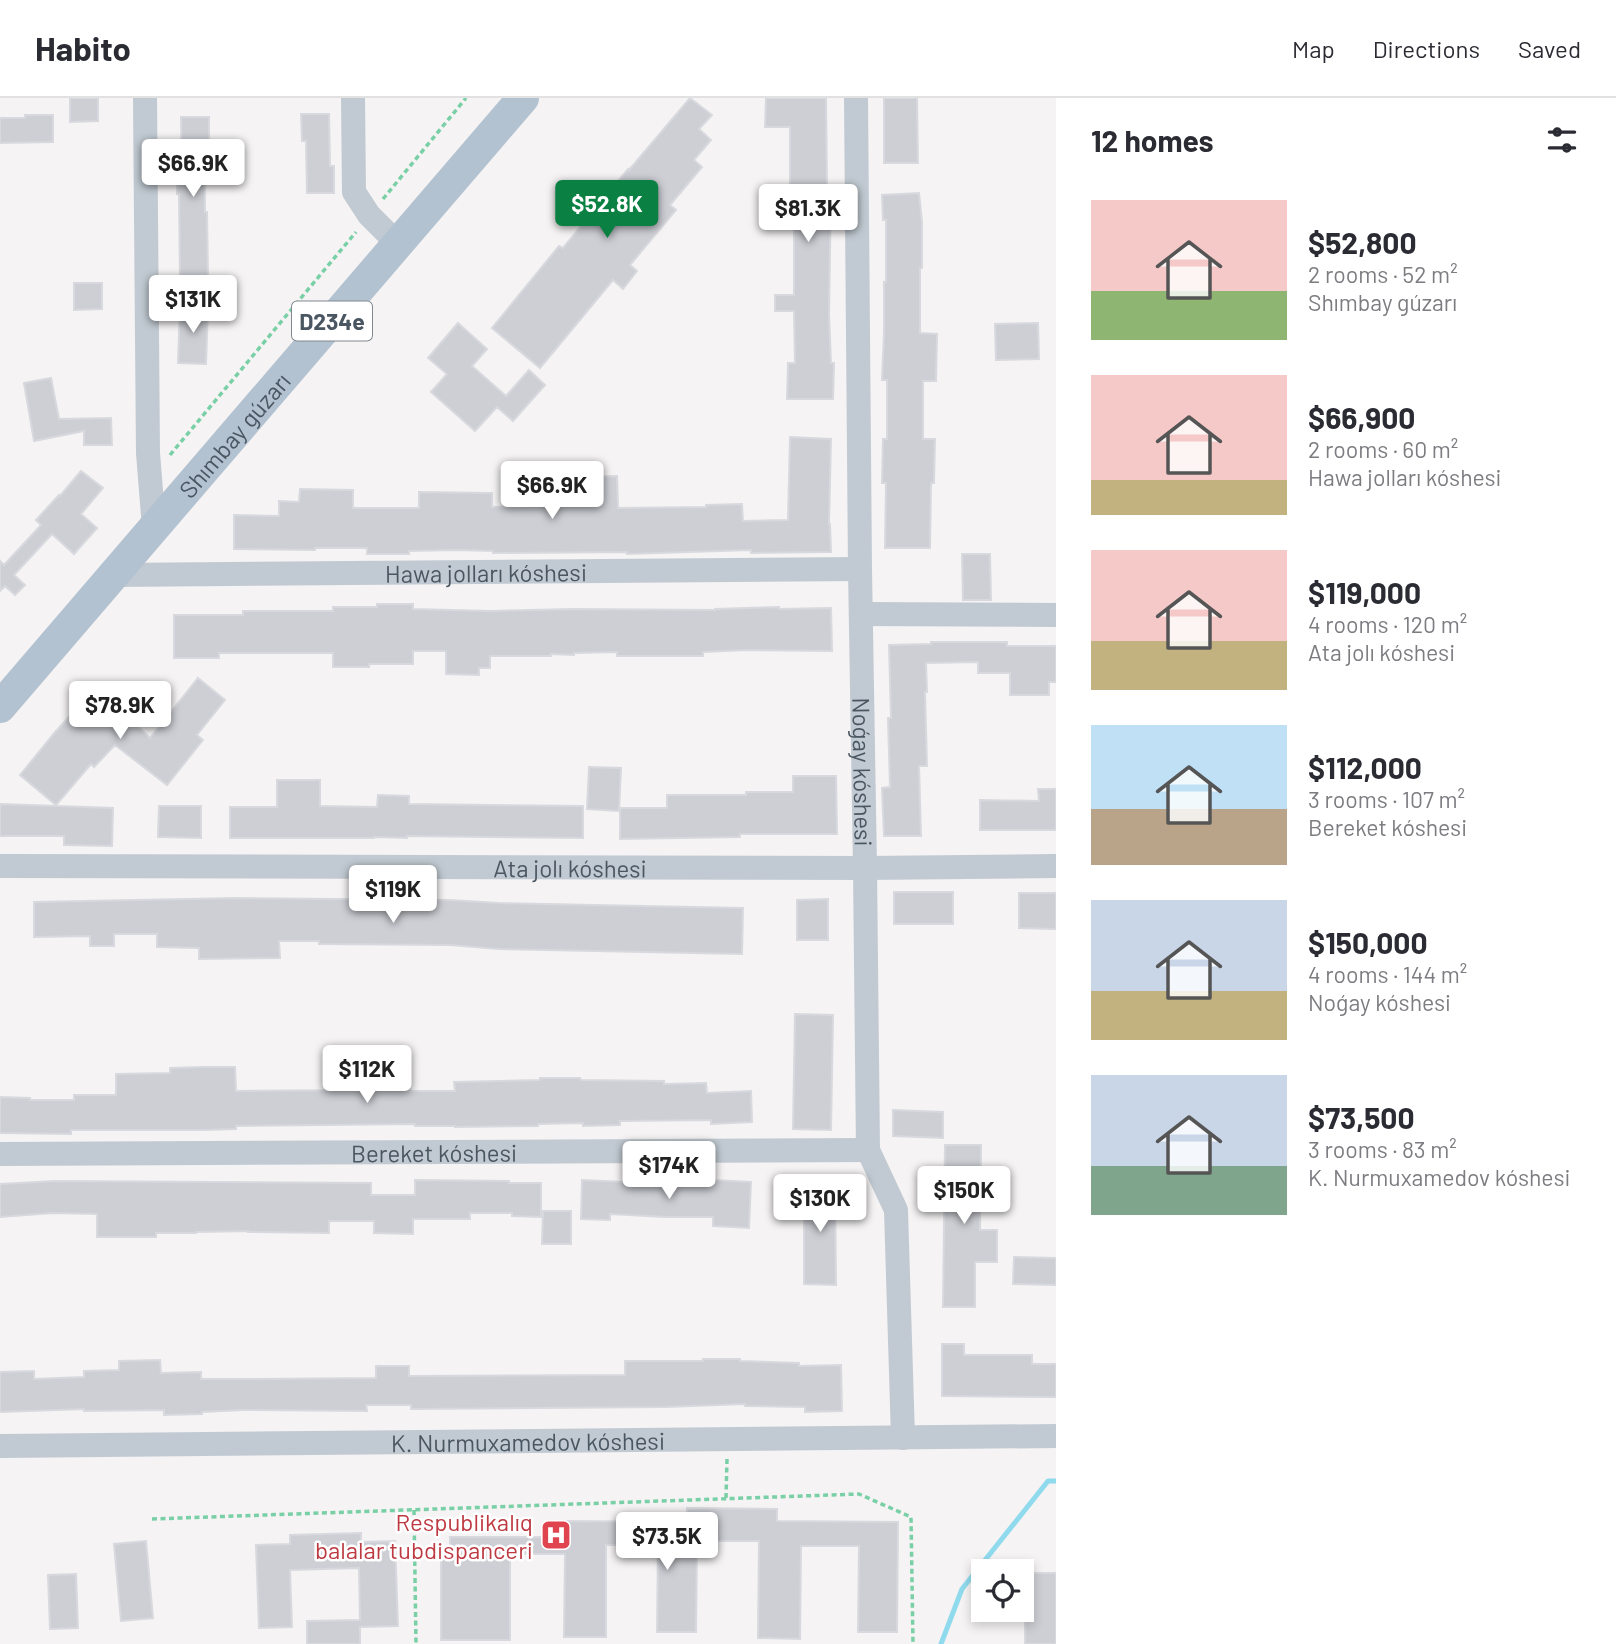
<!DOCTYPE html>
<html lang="en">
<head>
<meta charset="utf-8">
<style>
	:root { --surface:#fff; --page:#f2f2f3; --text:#2b2b33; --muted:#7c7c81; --line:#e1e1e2; --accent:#0b8043 }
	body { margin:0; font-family:Barlow,sans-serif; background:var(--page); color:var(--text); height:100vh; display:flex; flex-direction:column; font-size:26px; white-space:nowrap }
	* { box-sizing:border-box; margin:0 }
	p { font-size:23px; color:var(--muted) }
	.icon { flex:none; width:38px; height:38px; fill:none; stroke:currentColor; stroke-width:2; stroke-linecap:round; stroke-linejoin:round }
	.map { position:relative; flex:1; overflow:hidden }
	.drawer { display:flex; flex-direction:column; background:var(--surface); width:560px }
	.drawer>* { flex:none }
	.controls { position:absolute; left:971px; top:1461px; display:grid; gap:14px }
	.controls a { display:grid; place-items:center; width:63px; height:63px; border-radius:0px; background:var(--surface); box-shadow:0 4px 10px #0003; font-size:35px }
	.price { position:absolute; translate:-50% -60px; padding:0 16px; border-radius:7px; background:#fff; color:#222; font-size:23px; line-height:46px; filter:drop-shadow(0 2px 4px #0008) }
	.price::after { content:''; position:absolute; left:50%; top:42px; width:21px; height:16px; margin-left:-10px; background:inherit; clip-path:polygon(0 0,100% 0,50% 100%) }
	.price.current { background:var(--accent); color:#fff }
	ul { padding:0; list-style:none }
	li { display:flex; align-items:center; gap:21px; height:175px; padding:0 35px }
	li span { display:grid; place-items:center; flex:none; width:196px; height:140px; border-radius:0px; color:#555 }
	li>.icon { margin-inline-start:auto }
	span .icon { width:84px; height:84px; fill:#fffc; stroke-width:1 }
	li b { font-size:30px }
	h2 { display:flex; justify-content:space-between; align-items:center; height:84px; padding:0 35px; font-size:30px }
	header { display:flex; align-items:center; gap:42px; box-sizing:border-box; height:98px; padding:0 35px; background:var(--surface); border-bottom:2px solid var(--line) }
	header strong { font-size:33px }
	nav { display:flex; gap:38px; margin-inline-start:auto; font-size:24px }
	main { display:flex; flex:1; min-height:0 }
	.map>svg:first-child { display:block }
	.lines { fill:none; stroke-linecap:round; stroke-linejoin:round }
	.stream { stroke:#90daee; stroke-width:5 }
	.building { fill:#cdcfd5; stroke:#d7d9de; stroke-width:2 }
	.path { stroke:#7ad0a6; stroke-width:3.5; stroke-dasharray:5 3.5; stroke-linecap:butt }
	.minor { stroke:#c1cad2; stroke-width:24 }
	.major { stroke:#b3c2d1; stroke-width:32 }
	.labels { text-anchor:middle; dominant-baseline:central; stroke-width:5; stroke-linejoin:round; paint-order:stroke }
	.shield { fill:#fff; stroke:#808990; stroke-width:2 }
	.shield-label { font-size:23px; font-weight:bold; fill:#4a5661 }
	.street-label { font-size:24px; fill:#4a5661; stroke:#fff }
	.health-label { font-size:24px; fill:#be3a42; stroke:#fff; text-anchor:end }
</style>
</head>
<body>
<header>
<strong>Habito</strong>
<nav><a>Map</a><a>Directions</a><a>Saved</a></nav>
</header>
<main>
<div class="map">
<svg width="1056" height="1546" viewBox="0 0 1056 1546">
	<rect width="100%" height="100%" fill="#f5f3f3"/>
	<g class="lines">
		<path class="stream" d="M941 1546 962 1491 1048 1383H1056"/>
	</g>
	<path class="building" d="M70 0H98V23L70 24Z
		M690 0 712 17 699 31 711 42 694 62 702 69 670 107 676 112 630 167 637 173 623 191 613 182 540 270 492 230 559 148 563 150 628 71 629 72Z
		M766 0H826L827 92H831L829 216 831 265H834L833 301H787L788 265H795L794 213H775V197H794V128H784V92H790V29H765Z
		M884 0H917L918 65H884Z
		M301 16H329L330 68H334V95H307L306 43H302Z
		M25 17H53V44L0 45V20H25Z
		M181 19H209V46H204L205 114H207L208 181H180L179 96H177V69H182Z
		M919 95 922 124V170H920V235L937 236 936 283H923V341H935L934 385H931L930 450H885L886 385H882L883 341H887V282H882L884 235V184H886V122H883L882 97Z
		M74 185H102V211L74 212Z
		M180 208 208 209 206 266 178 265Z
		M458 225 487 251 472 268 506 298 529 272 545 287 513 323 497 309 475 333 431 294 447 276 428 260Z
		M1038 225 1039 261 996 262 995 226Z
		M51 280 59 321 111 320 112 347H84V333L34 343 24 285Z
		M790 339 831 341 829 426H830L831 454 751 455V452L627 456V454L493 455V453L457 452 409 453V456H367V450H315V452L234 451V417L279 418V403L299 404 300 391 353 392V410H419V394L492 395V409L582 407V379L617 378 618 410 706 409V407L742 406 743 423 788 422Z
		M81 373 103 390 81 416 97 430 74 456 52 436 14 477 25 487 15 497 5 488 0 493V463L4 467 41 427 36 422 59 397 60 398Z
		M962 456H990L991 502H963Z
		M377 506H413V511L490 513 574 511 715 512V511L779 509V511L831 510 832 553 747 552 703 554V558H617V554L574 555V557L551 556V558H490V570H479V577L446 576V553H413V566H369V569H333V555H219V560H174V517H243V513H333V509H377Z
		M931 544H1007V548H1056V584H1049V597H1010V575H978V564L926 565 927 594H925L927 668H919L921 738H884L882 690 890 689 888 620H891L889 547 931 546Z
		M198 580 225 602 197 637 203 642 167 687 115 647 94 669 91 666 56 707 20 677 56 633 97 589 150 640Z
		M589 669 621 670 619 713 587 711Z
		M793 678H836L837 736H740V739L620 741V710H667V697H746V694H793Z
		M277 682H320V708L377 709 378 697 409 698V706L583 708V740L407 738V740L374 739V740H230V709H277Z
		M1038 691H1056V732H980V702L1039 703Z
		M0 706 113 710 112 748 64 747V738H0Z
		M159 708H201V740L158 739Z
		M894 794H953V826H894Z
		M1019 795H1056V831L1019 830Z
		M237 800 449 802 499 805 743 810 742 856 499 851 450 847 319 846V843H279L280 860 199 861V850L157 849V836H114V848H90V838L34 839V804Z
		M828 801V842H797V802Z
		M795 916 833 917 831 1032 793 1031Z
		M204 969H235L236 993 366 992V984H410V993H455L454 984 540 982V980H580L581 982 664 983V986L706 985 707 995 751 993 752 1024 711 1026V1022L620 1023V1027L583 1028V1025L538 1026V1028L455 1029V1028H415V1026L236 1028V1031L202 1032H71V1036L0 1035V999L30 1000V1002H74V997H116V976L170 975V970Z
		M893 1012 943 1014V1040L893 1038Z
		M945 1047H981L980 1132H997V1164H975V1209H943Z
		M415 1082 509 1083V1085H541V1119L512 1118V1115H470V1121H413V1136L374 1135V1123H329V1135L248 1134V1133L196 1134V1135H156V1139H97V1116L53 1115 0 1119V1086L55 1083 371 1085V1097H415Z
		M582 1082 670 1086 715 1085V1082L751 1084 749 1130 713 1128V1119H666L610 1116V1122L581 1121Z
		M804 1084H835L836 1187 804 1186Z
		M543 1113H571V1146H542Z
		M1014 1159 1056 1160V1187L1013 1186Z
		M942 1246H964V1257H1032V1266H1056V1299L942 1298Z
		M703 1261H740V1263L799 1265V1268L841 1267 842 1313 805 1314V1309L745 1308V1306L665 1309 411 1311V1307H366L367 1313 243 1312 202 1314V1316L164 1317V1312L84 1313V1311L0 1314V1274L34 1273V1281L84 1279V1273L119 1272V1263L160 1262 161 1275 201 1274V1281H247L376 1280V1268H409V1278L625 1277V1263H703Z
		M687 1410 777 1411V1423L898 1424 897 1534H858L859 1448H801L800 1541 758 1540 759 1443H697L696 1534H657L658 1447H606V1539H564L565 1456H510V1542H441V1456H450V1439H565V1423L687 1424Z
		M361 1435V1444L395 1443 398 1528 360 1529V1546H307V1523L360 1522 359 1470 290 1472 292 1529 259 1530 256 1447 290 1446V1437Z
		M146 1443 153 1520 121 1523 114 1446Z
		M1025 1475H1056V1546H1025Z
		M76 1476 78 1530 50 1531 48 1477Z"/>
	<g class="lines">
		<path class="path" d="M383 101 466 0
			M170 357 356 134
			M726 1400 727 1361
			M414 1412 416 1546
			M152 1421 859 1396 911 1419 913 1546"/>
		<g class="minor">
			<path d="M145 0 148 355 154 430"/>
			<path d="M353 0 354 94 369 117 398 146"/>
			<path id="s1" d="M856 0 860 471 865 770 868 1052 896 1112 903 1340"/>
			<path id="s2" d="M113 477 860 471"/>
			<path d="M861 516 1056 517"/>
			<path id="s3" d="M0 768 865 770 1056 768"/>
			<path id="s4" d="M0 1056 868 1052"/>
			<path id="s5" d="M0 1348 1056 1338"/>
		</g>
		<path class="major" id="s6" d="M0 609 523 0"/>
	</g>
	<defs>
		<g id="hospital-square" transform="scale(1.575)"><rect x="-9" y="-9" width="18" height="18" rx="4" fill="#e0444e" stroke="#fff"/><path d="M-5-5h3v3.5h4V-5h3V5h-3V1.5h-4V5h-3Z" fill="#fff"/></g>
	</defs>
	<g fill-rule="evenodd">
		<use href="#hospital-square" x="556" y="1437"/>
	</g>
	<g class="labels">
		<rect class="shield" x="292" y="203.5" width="80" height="39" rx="5"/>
		<g class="shield-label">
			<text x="332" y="223">D234e</text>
		</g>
		<g class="street-label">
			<text stroke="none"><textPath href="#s6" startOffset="359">Shımbay gúzarı</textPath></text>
			<text stroke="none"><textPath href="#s2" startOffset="373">Hawa jolları kóshesi</textPath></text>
			<text stroke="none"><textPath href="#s1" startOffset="674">Noǵay kóshesi</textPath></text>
			<text stroke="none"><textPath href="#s3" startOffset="570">Ata jolı kóshesi</textPath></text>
			<text stroke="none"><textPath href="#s4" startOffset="434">Bereket kóshesi</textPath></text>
			<text stroke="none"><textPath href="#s5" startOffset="528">K. Nurmuxamedov kóshesi</textPath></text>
		</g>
		<g class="health-label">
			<text x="533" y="1423">Respublikalıq<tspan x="533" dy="28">balalar tubdispanceri</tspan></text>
		</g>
	</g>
</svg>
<div class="controls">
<a><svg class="icon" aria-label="locate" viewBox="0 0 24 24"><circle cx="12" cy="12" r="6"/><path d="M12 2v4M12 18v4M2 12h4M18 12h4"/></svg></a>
</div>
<b class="price" style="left:193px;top:101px">$66.9K</b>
<b class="price current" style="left:607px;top:142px">$52.8K</b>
<b class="price" style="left:808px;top:146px">$81.3K</b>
<b class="price" style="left:193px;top:237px">$131K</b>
<b class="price" style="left:552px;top:423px">$66.9K</b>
<b class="price" style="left:120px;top:643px">$78.9K</b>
<b class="price" style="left:393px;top:827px">$119K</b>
<b class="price" style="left:367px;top:1007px">$112K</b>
<b class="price" style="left:669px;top:1103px">$174K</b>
<b class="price" style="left:964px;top:1128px">$150K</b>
<b class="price" style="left:820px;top:1136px">$130K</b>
<b class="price" style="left:667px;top:1474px">$73.5K</b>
</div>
<section class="drawer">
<h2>12 homes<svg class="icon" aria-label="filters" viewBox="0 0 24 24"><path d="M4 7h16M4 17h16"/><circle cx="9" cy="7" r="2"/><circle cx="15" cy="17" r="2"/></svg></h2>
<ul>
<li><span style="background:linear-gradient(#f6c9c9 65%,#8fb573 0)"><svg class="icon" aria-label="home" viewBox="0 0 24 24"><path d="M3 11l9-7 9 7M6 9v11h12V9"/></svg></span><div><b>$52,800</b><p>2 rooms · 52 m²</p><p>Shımbay gúzarı</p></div></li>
<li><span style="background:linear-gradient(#f6c9c9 75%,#c2b280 0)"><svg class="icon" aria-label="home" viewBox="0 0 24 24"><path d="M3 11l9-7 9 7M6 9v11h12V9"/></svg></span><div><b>$66,900</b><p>2 rooms · 60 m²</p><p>Hawa jolları kóshesi</p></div></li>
<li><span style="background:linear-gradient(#f6c9c9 65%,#c2b280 0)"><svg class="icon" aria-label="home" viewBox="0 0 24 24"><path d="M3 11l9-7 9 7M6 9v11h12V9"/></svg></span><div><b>$119,000</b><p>4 rooms · 120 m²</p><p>Ata jolı kóshesi</p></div></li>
<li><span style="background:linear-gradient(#bfe0f5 60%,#b9a48a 0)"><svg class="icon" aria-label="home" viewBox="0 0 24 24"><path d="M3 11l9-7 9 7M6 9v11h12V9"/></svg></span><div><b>$112,000</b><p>3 rooms · 107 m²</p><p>Bereket kóshesi</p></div></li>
<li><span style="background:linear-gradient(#c9d6e8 65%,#c2b280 0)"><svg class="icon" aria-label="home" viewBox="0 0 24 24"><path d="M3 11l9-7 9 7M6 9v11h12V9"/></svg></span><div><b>$150,000</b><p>4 rooms · 144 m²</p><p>Noǵay kóshesi</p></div></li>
<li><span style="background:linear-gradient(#c9d6e8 65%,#7fa58c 0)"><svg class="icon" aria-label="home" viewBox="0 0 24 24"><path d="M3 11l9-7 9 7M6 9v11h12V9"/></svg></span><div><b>$73,500</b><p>3 rooms · 83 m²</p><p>K. Nurmuxamedov kóshesi</p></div></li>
</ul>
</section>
</main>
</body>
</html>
